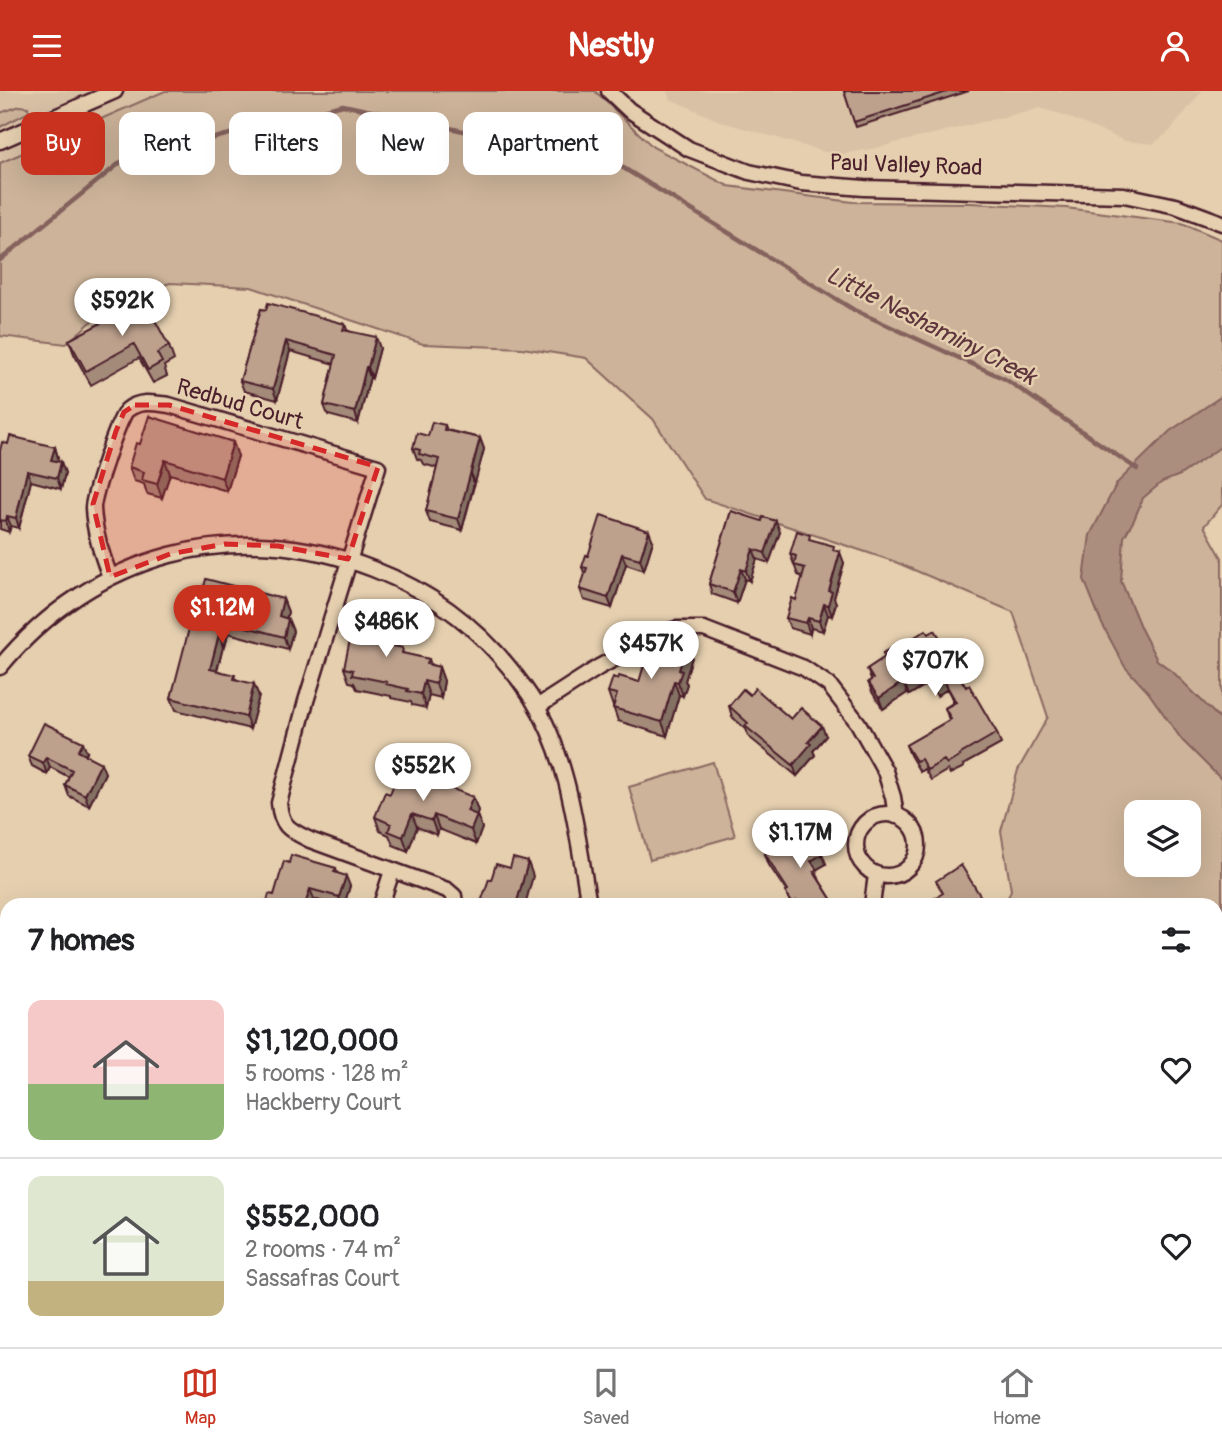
<!DOCTYPE html>
<html lang="en">
<head>
<meta charset="utf-8">
<style>
	:root { --surface:#fff; --page:#f6f6f6; --text:#202124; --muted:#757577; --line:#e0e0e0; --accent:#c8321e }
	body { margin:0; font-family:Pangolin,sans-serif; background:var(--page); color:var(--text); height:100vh; display:flex; flex-direction:column; font-size:26px; white-space:nowrap }
	* { box-sizing:border-box; margin:0 }
	p { font-size:23px; color:var(--muted) }
	.icon { flex:none; width:38px; height:38px; fill:none; stroke:currentColor; stroke-width:2; stroke-linecap:round; stroke-linejoin:round }
	.map { position:relative; flex:1; overflow:hidden }
	.sheet { position:absolute; left:0px; top:807px; width:1223px; height:450px; display:flex; flex-direction:column; background:var(--surface); border-radius:21px 21px 0 0; box-shadow:0 7px 28px #0002 }
	.sheet>* { flex:none }
	.hud { position:absolute; left:21px; top:21px; width:700px; height:63px; display:flex; gap:14px }
	.tools { position:absolute; left:1124px; top:709px; display:grid; gap:14px }
	.tools a { display:grid; place-items:center; width:77px; height:77px; border-radius:14px; background:var(--surface); box-shadow:0 7px 28px #0002; font-size:35px }
	.price { position:absolute; translate:-50% -60px; padding:0 16px; border-radius:24px; background:#fff; color:#222; font-size:23px; line-height:46px; filter:drop-shadow(0 2px 4px #0008) }
	.price::after { content:''; position:absolute; left:50%; top:42px; width:21px; height:16px; margin-left:-10px; background:inherit; clip-path:polygon(0 0,100% 0,50% 100%) }
	.price.active { background:var(--accent); color:#fff }
	ul { padding:0; list-style:none }
	li { display:flex; align-items:center; gap:21px; height:175px; padding:0 28px }
	li+li { border-top:2px solid var(--line) }
	li span { display:grid; place-items:center; flex:none; width:196px; height:140px; border-radius:14px; color:#555 }
	li>.icon { margin-inline-start:auto }
	span .icon { width:84px; height:84px; fill:#fffc; stroke-width:1 }
	li b { font-size:30px }
	h2 { display:flex; justify-content:space-between; align-items:center; height:84px; padding:0 28px; font-size:30px }
	.tag { padding:0 24px; border-radius:14px; background:var(--surface); box-shadow:0 7px 28px #0002; font-size:24px; line-height:63px }
	.tag.active { background:var(--accent); color:#fff }
	header { display:flex; justify-content:space-between; align-items:center; height:91px; padding:0 28px; background:var(--accent); color:#fff; font-size:32px; font-weight:700 }
	.tab-bar { display:flex; justify-content:space-around; align-items:center; height:98px; border-top:2px solid var(--line); background:var(--surface); font-size:19px; color:var(--muted) }
	.tab-bar a { display:grid; justify-items:center; gap:4px }
	.tab-bar .active { color:var(--accent) }
	.map>svg:first-child { display:block }
	.built { fill:#d9c1a5 }
	.green { fill:#ccb399; stroke:#8b6962; stroke-width:2; fill-rule:evenodd }
	.water { fill:#ac8e7e; stroke:#85625d; stroke-width:2 }
	.lines { fill:none; stroke-linecap:round; stroke-linejoin:round }
	.stream { stroke:#85625d; stroke-width:4.5 }
	.minor-casing { stroke:#4a1f2b; stroke-width:19 }
	.minor { stroke:#e5cfaf; stroke-width:14 }
	.wall { fill:#a38a79; stroke:#4a1f2b; stroke-width:2 }
	.shaded-wall { fill:#847163; stroke:#4a1f2b; stroke-width:2 }
	.building { fill:#bda18d; stroke:#4a1f2b; stroke-width:2 }
	.marked { fill:#d62828; fill-opacity:0.2; stroke:#d62828; stroke-width:5; stroke-dasharray:14 9; stroke-linejoin:round }
	.labels { text-anchor:middle; dominant-baseline:central; stroke-width:5; stroke-linejoin:round; paint-order:stroke }
	.street-label { font-size:23px; fill:#4a1f2b; stroke:#e5cfaf }
	.water-label { font-size:24px; font-style:italic; fill:#5e353c; stroke:#e5cfaf }
</style>
</head>
<body>
<header><svg class="icon" aria-label="menu" viewBox="0 0 24 24"><path d="M4 6h16M4 12h16M4 18h16"/></svg>Nestly<svg class="icon" aria-label="person" viewBox="0 0 24 24"><circle cx="12" cy="8" r="4"/><path d="M4 21q1-7 8-7t8 7"/></svg></header>
<div class="map">
<svg width="1222" height="1256" viewBox="0 0 1222 1256">
	<rect width="100%" height="100%" fill="#e5cfaf"/>
	<filter id="ink" filterUnits="userSpaceOnUse"><feTurbulence type="fractalNoise" baseFrequency=".0143" numOctaves="2"/><feDisplacementMap in="SourceGraphic" scale="14" xChannelSelector="R" yChannelSelector="G"/><feConvolveMatrix kernelMatrix="1 2 1 2 8 2 1 2 1" color-interpolation-filters="sRGB"/></filter>
	<g filter="url(#ink)">
		<path class="built" d="M0 0H242L0 106Z
			M667 0H1202L1170 40 1153 53 1125 50 1063 24 1040 17 871 58 842 63 825 61 722 31 670 8Z"/>
		<path class="green" d="M165 0H595L653 56 728 95 853 111 971 112 1066 117 1182 132 1222 149V414L1204 435 1222 467V1046L1216 1042V814H1005L1011 799 1001 740 1018 679 1048 626 1013 521 893 470 705 408 653 328 586 267 522 257 423 253 251 196 170 192 114 211 66 253 1 245 0 246V72ZM1136 721H1188V774H1136Z
			M20 15 28 16 29 21 0 36V22Z
			M713 671 735 745 650 769 629 696Z"/>
		<path class="water" d="M1222 305V355L1180 384 1162 391 1143 407 1134 429 1124 446 1121 490 1141 538 1157 569 1172 580 1222 630V689L1182 649 1148 601 1125 576 1102 533 1084 488 1090 444 1117 392 1170 340Z"/>
		<g class="lines">
			<path class="stream" d="M0 169 121 71 343 14 617 73 854 219 1005 288 1137 378"/>
			<g class="minor-casing">
				<path id="minor" d="M609 0 629 19 689 58 749 81 801 92 864 97 1124 104 1176 115 1222 132
					M0 50 115 0
					M110 486C102 464 94 441 93 417 93 405 119 325 127 319 140 309 154 312 169 314L378 376 306 610 279 712C281 736 290 739 310 749L447 799 454 805 455 814
					M0 576C94 462 235 424 373 478 438 503 492 547 531 606 570 667 577 744 589 814
					M537 616 599 576 663 542 677 538H704L804 577 829 594 858 632 885 680 893 706 896 725
					M856 754a31 31 0 1 1 62 0a31 31 0 1 1-62 0Z
					M381 814 392 780
					M872 814 876 784
					M943 1250 960 1256
					M1004 1250 1021 1256"/>
			</g>
			<use href="#minor" class="minor"/>
		</g>
		<path class="wall" d="M844 0H969L856 36Z
			M261 218 345 233 347 239 380 257 372 287 370 286 358 332 328 324 324 314 334 273 290 260 277 309 244 300 240 290Z
			M69 249 169 255 174 269 164 275 167 285 153 292 139 267 91 294 74 263Z
			M445 334 447 339 480 347 484 358 462 439 430 431 426 420 437 377 423 373 421 369 417 368 413 357Z
			M8 353 55 356 58 367 57 370 61 371 65 382 61 398 31 390 19 437 11 435 9 441 0 438V360Z
			M140 353 238 365 227 400 170 383 162 407 147 403 144 393 134 390 129 376Z
			M731 420 780 441 769 472 757 468 750 490 745 488 737 512 712 503 709 493Z
			M811 449 836 460 844 472 834 507 836 512 832 525 828 524 823 540 811 537 810 543 790 537 786 527 796 509 803 486 798 484 790 463Z
			M653 450 644 479 626 473 612 517 584 509 580 498 585 484 582 476 588 465Z
			M202 504 283 508 288 521 286 527 288 528 293 540 288 558 228 542 225 556H223L217 580 236 588 259 605 250 638 176 619 171 607Z
			M386 526 391 539 388 554 405 563 429 568 431 574 439 576 444 590 441 607 429 604 426 617 412 614 411 611 391 607V605L357 598 354 592 349 591 344 577 371 534Z
			M929 543 951 570 950 571 997 642 1001 653 963 674 964 676 950 683 948 679 931 689 924 678 920 681 910 664 906 654 949 629 945 617 954 611 947 598 937 605 929 592 909 604 907 602 883 618 872 601 868 591 871 589 867 578 885 566 883 562Z
			M692 566 685 590 687 593 683 605 679 604 667 645 618 630 608 601 618 588 639 591Z
			M750 604 791 628 826 645 813 660 815 664 797 685 749 646 746 638 732 626 729 615Z
			M87 661 85 664 105 682 89 715 69 705 65 694 69 686 50 676 47 683 32 675 28 665Z
			M390 703 473 706 478 720 476 723 482 737 476 753 439 738 437 744 417 736 408 760 393 754 389 744 380 740 375 726Z
			M765 763H822L826 773 816 779 820 790 835 814H791L786 800 769 774Z
			M289 772 336 777 337 782 350 795 344 814H334L314 808 274 804Z
			M1175 1250H1215L1213 1256H1191Z"/>
		<path class="shaded-wall" d="M376 246 380 257 372 287 368 276Z
			M286 250 290 260 277 309 273 298Z
			M366 276 370 286 358 332 355 321Z
			M480 347 484 358 475 392 471 382Z
			M233 351 238 365 227 400 222 387Z
			M55 356 58 367 55 379 51 369Z
			M165 369 170 383 162 407 157 393Z
			M61 371 65 382 61 398 57 387Z
			M27 380 31 390 19 437 16 427Z
			M470 381 474 392 462 439 458 428Z
			M7 425 11 435 9 441 6 430Z
			M776 430 780 441 769 472 765 462Z
			M649 440 653 450 644 479 640 468Z
			M753 458 757 468 750 490 746 480Z
			M840 461 844 472 834 507 836 512 832 525 828 514 829 500Z
			M622 463 626 473 612 517 608 507Z
			M741 478 745 488 737 512 733 501Z
			M283 508 288 521 283 538 279 525Z
			M824 513 828 524 823 540 819 530Z
			M386 526 391 539 385 566 380 552Z
			M808 527 811 537 810 543 806 532Z
			M288 528 293 540 288 558 284 546Z
			M224 530 228 542 225 556 220 544Z
			M219 543 223 556 214 590 210 578Z
			M687 552 692 566 685 590 687 593 683 605 678 591 679 579Z
			M948 560 951 570 948 572 945 562Z
			M439 576 444 590 441 607 436 593Z
			M925 581 929 592 909 604 905 594Z
			M943 588 947 598 937 605 933 594Z
			M424 590 429 604 426 617 421 603Z
			M674 590 679 604 667 645 662 631Z
			M903 591 907 602 883 618 879 607Z
			M254 593 259 605 250 638 246 626Z
			M822 635 826 645 813 660 815 664 797 685 793 674 808 651Z
			M83 651 87 661 82 671 78 660Z
			M46 666 50 676 47 683 43 672Z
			M101 672 105 682 89 715 85 704Z
			M473 706 478 720 472 734 467 720Z
			M412 723 417 736 408 760 403 746Z
			M434 724 439 738 437 744 432 730Z
			M477 724 482 737 476 753 471 739Z
			M822 763 826 773 814 780 811 770Z
			M528 771 533 785 525 814H516Z
			M346 785 350 795 344 814H342L339 806Z
			M310 798 314 808 312 814H305Z
			M7 1035V1062L0 1081V1054Z
			M1222 1205V1232L1216 1247V1220Z
			M263 1250H273L270 1256H260Z
			M499 1250H509L507 1256H497Z
			M1205 1250H1215L1213 1256H1207Z"/>
		<path class="building" d="M844 0H950L854 31Z
			M144 209 169 255 157 262 162 271 148 279 134 253 86 280 69 249Z
			M268 212 345 233 343 239 376 246 368 276H366L355 321 324 314 336 264 286 250 273 298 240 290 261 218 266 219Z
			M149 325 233 351 222 387 165 369 157 393 142 389 144 381 129 376 136 352 140 353Z
			M432 331 445 334 444 339 480 347 458 428 426 420 439 368 419 363 420 359 413 357 417 342 428 345Z
			M10 345 55 356 51 369 61 371 57 387 27 380 16 427 7 425 6 430 0 429V360L2 351 8 353Z
			M731 420 762 430 763 426 776 430 765 462 753 458 746 480 741 478 733 501 709 493Z
			M601 424 649 440 640 468 622 463 608 507 580 498 587 477 582 476 586 464 588 465Z
			M797 440 810 444 809 448 834 455 833 459 840 461 829 500 832 501 828 514 824 513 819 530 808 527 806 532 786 527 792 507 796 509 805 477 794 474 796 465 790 463Z
			M206 488 283 508 279 525 288 528 284 546 224 530 220 544 219 543 210 578 235 584 234 588 254 593 246 626 171 607 198 503 202 504Z
			M373 523 386 526 380 552 403 557 402 562 429 568 427 573 439 576 436 593 424 590 421 603 407 600 408 598 386 593 387 591 352 584 353 579 344 577 354 530 371 534Z
			M926 539 929 543 935 539 948 560 945 562 966 596 969 594 997 642 959 664 960 665 947 673 944 669 927 679 921 668 916 670 906 654 951 628 945 617 956 611 943 588 933 594 925 581 905 594 903 591 879 607 868 591 873 588 867 578 885 566 883 562 894 556 895 558Z
			M663 545 687 552 679 579 682 580 678 591 674 590 662 631 613 617 617 603 608 601 613 586 618 588 619 585 639 591 652 547 661 549Z
			M755 597 791 628 801 617 822 635 808 651 811 653 793 674 745 635 748 632 729 615 743 598 750 604Z
			M44 632 83 651 78 660 101 672 85 704 65 694 72 679 46 666 43 672 28 665Z
			M400 677 473 706 467 720 477 724 471 739 434 724 432 730 412 723 403 746 388 740 391 733 375 726 385 701 390 703Z
			M804 735 822 763 811 770 817 779 814 781 835 814H798L796 810 793 813 785 801 788 799 765 763 795 744 794 742Z
			M291 764 336 777 334 781 346 785 339 806 310 798 305 814H266L269 803 274 804 284 770 289 772Z
			M513 767 528 771 516 814H480L489 788 491 789 496 773 510 777Z
			M961 774 986 814H924L943 802 936 790Z
			M0 973 7 976V1035L0 1054Z
			M1216 1091 1222 1093V1205L1216 1220Z
			M144 1250H263L260 1256H142Z
			M380 1250H499L497 1256H377Z"/>
	</g>
	<path class="marked" d="M135 314H169L378 376 348 468 278 455 225 453 170 463 110 486 93 413 116 340 124 321Z"/>
	<g class="labels">
		<g class="street-label">
			<text transform="translate(906 74) rotate(2)">Paul Valley Road</text>
			<text transform="translate(240 313) rotate(16)">Redbud Court</text>
		</g>
		<g class="water-label">
			<text transform="translate(931 235) rotate(27)">Little Neshaminy Creek</text>
		</g>
	</g>
</svg>
<div class="tools">
<a><svg class="icon" aria-label="layers" viewBox="0 0 24 24"><path d="M12 4l9 5-9 5-9-5zM3 14l9 5 9-5"/></svg></a>
</div>
<b class="price" style="left:122px;top:247px">$592K</b>
<b class="price active" style="left:222px;top:554px">$1.12M</b>
<b class="price" style="left:386px;top:568px">$486K</b>
<b class="price" style="left:651px;top:590px">$457K</b>
<b class="price" style="left:935px;top:607px">$707K</b>
<b class="price" style="left:423px;top:712px">$552K</b>
<b class="price" style="left:800px;top:779px">$1.17M</b>
<div class="hud">
<a class="tag active">Buy</a>
<a class="tag">Rent</a>
<a class="tag">Filters</a>
<a class="tag">New</a>
<a class="tag">Apartment</a>
</div>
<section class="sheet">
<h2>7 homes<svg class="icon" aria-label="filters" viewBox="0 0 24 24"><path d="M4 7h16M4 17h16"/><circle cx="9" cy="7" r="2"/><circle cx="15" cy="17" r="2"/></svg></h2>
<ul>
<li><span style="background:linear-gradient(#f6c9c9 60%,#8fb573 0)"><svg class="icon" aria-label="home" viewBox="0 0 24 24"><path d="M3 11l9-7 9 7M6 9v11h12V9"/></svg></span><div><b>$1,120,000</b><p>5 rooms · 128 m²</p><p>Hackberry Court</p></div><svg class="icon" aria-label="heart" viewBox="0 0 24 24"><path d="M12 20l-8-8c-3-5 5-10 8-4 3-6 11-1 8 4z"/></svg></li>
<li><span style="background:linear-gradient(#dfe7d0 75%,#c2b280 0)"><svg class="icon" aria-label="home" viewBox="0 0 24 24"><path d="M3 11l9-7 9 7M6 9v11h12V9"/></svg></span><div><b>$552,000</b><p>2 rooms · 74 m²</p><p>Sassafras Court</p></div><svg class="icon" aria-label="heart" viewBox="0 0 24 24"><path d="M12 20l-8-8c-3-5 5-10 8-4 3-6 11-1 8 4z"/></svg></li>
</ul>
</section>
</div>
<nav class="tab-bar">
<a class="active"><svg class="icon" aria-label="map" viewBox="0 0 24 24"><path d="M3 6l6-2 6 2 6-2v14l-6 2-6-2-6 2zM9 4v14M15 6v14"/></svg>Map</a>
<a><svg class="icon" aria-label="saved" viewBox="0 0 24 24"><path d="M7 4h10v16l-5-4-5 4z"/></svg>Saved</a>
<a><svg class="icon" aria-label="home" viewBox="0 0 24 24"><path d="M3 11l9-7 9 7M6 9v11h12V9"/></svg>Home</a>
</nav>
</body>
</html>
